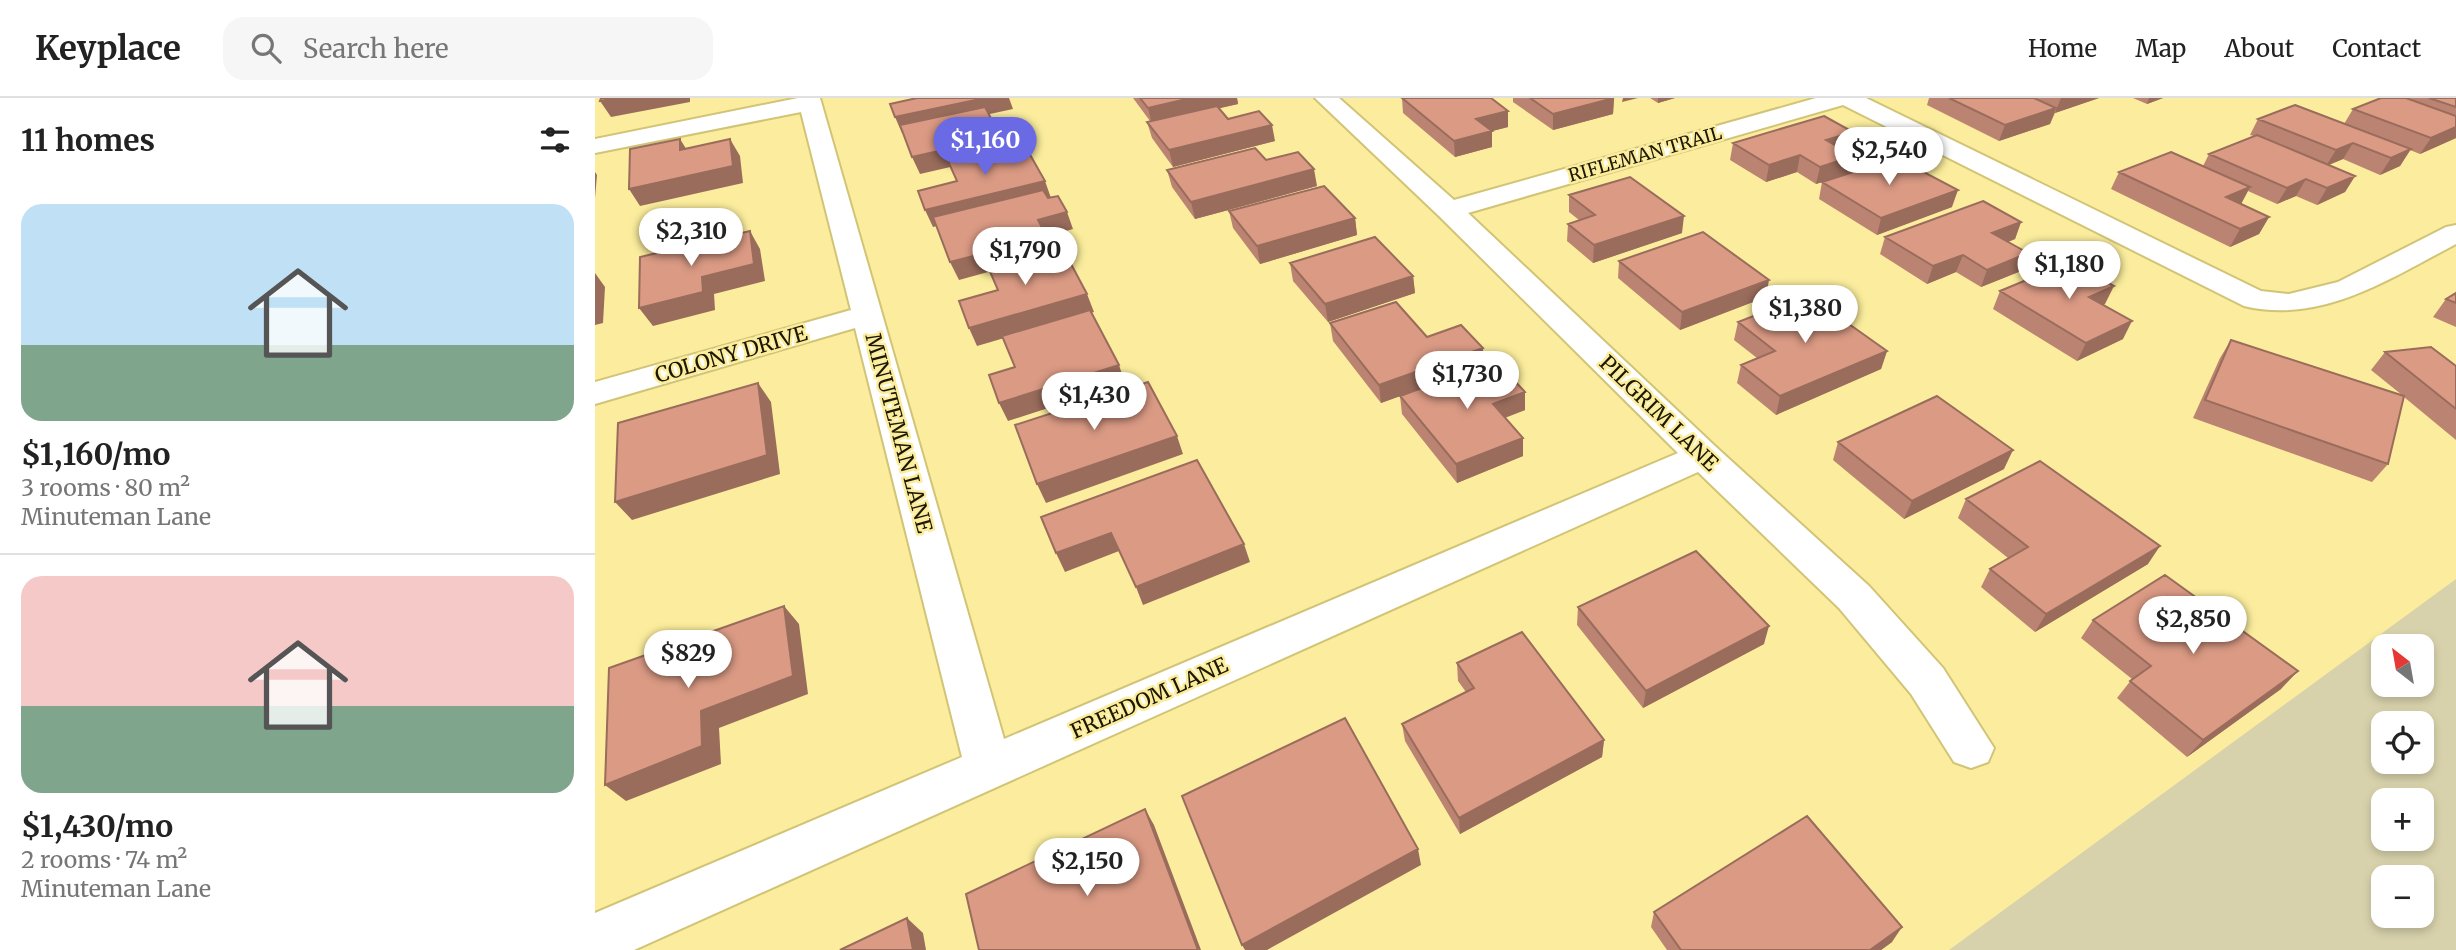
<!DOCTYPE html>
<html lang="en">
<head>
<meta charset="utf-8">
<style>
	:root { --surface:#fff; --page:#f6f6f6; --text:#222; --muted:#767676; --line:#e0e0e0; --accent:#6a6ae4 }
	body { margin:0; font-family:Merriweather,serif; background:var(--page); color:var(--text); height:100vh; display:flex; flex-direction:column; font-size:26px; white-space:nowrap }
	* { box-sizing:border-box; margin:0 }
	p { font-size:23px; color:var(--muted) }
	.icon { flex:none; width:38px; height:38px; fill:none; stroke:currentColor; stroke-width:2; stroke-linecap:round; stroke-linejoin:round }
	.map { position:relative; flex:1; overflow:hidden }
	.panel { display:flex; flex-direction:column; background:var(--surface); width:595px }
	.panel>* { flex:none }
	.needle { width:46px; rotate:329deg }
	.tools { position:absolute; left:1776px; top:536px; display:grid; gap:14px }
	.tools a { display:grid; place-items:center; width:63px; height:63px; border-radius:14px; background:var(--surface); box-shadow:0 4px 10px #0003; font-size:35px }
	.price { position:absolute; translate:-50% -60px; padding:0 16px; border-radius:24px; background:#fff; color:#222; font-size:23px; line-height:46px; filter:drop-shadow(0 2px 4px #0008) }
	.price::after { content:''; position:absolute; left:50%; top:42px; width:21px; height:16px; margin-left:-10px; background:inherit; clip-path:polygon(0 0,100% 0,50% 100%) }
	.price.active { background:var(--accent); color:#fff }
	ul { padding:0; list-style:none }
	li { display:grid; align-content:center; gap:14px; height:371px; padding:0 21px }
	li+li { border-top:2px solid var(--line) }
	li span { display:grid; place-items:center; height:217px; border-radius:21px; color:#555 }
	li>.icon { margin-inline-start:auto }
	span .icon { width:126px; height:126px; fill:#fffc; stroke-width:1 }
	li b { font-size:30px }
	h2 { display:flex; justify-content:space-between; align-items:center; height:84px; padding:0 21px; font-size:30px }
	header { display:flex; align-items:center; gap:42px; box-sizing:border-box; height:98px; padding:0 35px; background:var(--surface); border-bottom:2px solid var(--line) }
	header strong { font-size:33px }
	nav { display:flex; gap:38px; margin-inline-start:auto; font-size:24px }
	.search { width:490px; height:63px; background:var(--page); display:flex; align-items:center; gap:18px; box-sizing:border-box; padding:0 24px; border-radius:21px; color:var(--muted); font-size:26px }
	main { display:flex; flex:1; min-height:0 }
	.map>svg:first-child { display:block }
	.green { fill:#d8d2ac; fill-rule:evenodd }
	.lines { fill:none; stroke-linecap:round; stroke-linejoin:round }
	.minor-casing { stroke:#d2c476; stroke-width:4 }
	.minor { fill:#fff; fill-rule:evenodd }
	.wall { fill:#bb8472 }
	.shaded-wall { fill:#996c5c }
	.building { fill:#da9a84; stroke:#996c5c; stroke-width:2 }
	.labels { text-anchor:middle; dominant-baseline:central; stroke-width:5; stroke-linejoin:round; paint-order:stroke }
	.far-street-label { font-size:18px; fill:#1b1701; stroke:#fbed9d }
	.street-label { font-size:21px; fill:#1b1701; stroke:#fbed9d }
</style>
</head>
<body>
<header>
<strong>Keyplace</strong>
<div class="search"><svg class="icon" aria-label="search" viewBox="0 0 24 24"><circle cx="10" cy="10" r="6"/><path d="M15 15l6 6"/></svg>Search here</div>
<nav><a>Home</a><a>Map</a><a>About</a><a>Contact</a></nav>
</header>
<main>
<section class="panel">
<h2>11 homes<svg class="icon" aria-label="filters" viewBox="0 0 24 24"><path d="M4 7h16M4 17h16"/><circle cx="9" cy="7" r="2"/><circle cx="15" cy="17" r="2"/></svg></h2>
<ul>
<li><span style="background:linear-gradient(#bfe0f5 65%,#7fa58c 0)"><svg class="icon" aria-label="home" viewBox="0 0 24 24"><path d="M3 11l9-7 9 7M6 9v11h12V9"/></svg></span><div><b>$1,160/mo</b><p>3 rooms · 80 m²</p><p>Minuteman Lane</p></div></li>
<li><span style="background:linear-gradient(#f6c9c9 60%,#7fa58c 0)"><svg class="icon" aria-label="home" viewBox="0 0 24 24"><path d="M3 11l9-7 9 7M6 9v11h12V9"/></svg></span><div><b>$1,430/mo</b><p>2 rooms · 74 m²</p><p>Minuteman Lane</p></div></li>
</ul>
</section>
<div class="map">
<svg width="1861" height="852" viewBox="0 0 1861 852">
	<rect width="100%" height="100%" fill="#fbed9d"/>
	<path class="green" d="M1861 481V852H1354ZM1788 548H1827V586H1788ZM1788 625H1827V663H1788ZM1788 702H1827V740H1788ZM1788 779H1827V817H1788Z"/>
	<g class="lines">
		<g class="minor-casing">
			<path id="minor" d="M203 0H225L409 641 1083 355 844 118 720 0H744L859 102 1221 0H1271L1666 193 1694 196 1743 184 1851 129 1861 127V146C1796 180 1726 227 1649 208L1248 7 873 115 1121 349 1274 488 1348 570 1399 650 1393 664 1376 670 1359 664 1316 596 1244 510 1103 374 39 852H0V815L367 659 260 230 0 306V284L256 212 206 14 0 55V41Z"/>
		</g>
		<use href="#minor" class="minor"/>
	</g>
	<path class="wall" d="M538 0H642L643 6 624 10 633 21 680 43 578 69 557 40 552 24 555 23Z
		M807 0 913 29 897 33V49L860 59 808 15Z
		M918 0H1019L1018 16 958 32 918 4Z
		M1055 0H1080L1063 5Z
		M1334 0H1504L1460 15 1455 26 1404 43 1332 7Z
		M1538 0H1568L1552 6Z
		M1786 0H1861V40L1825 56 1815 52 1805 68 1785 77 1748 61 1734 67 1760 78 1750 94 1722 107 1701 98 1682 106 1653 93 1646 106 1674 119 1664 136 1635 149 1516 91 1524 74 1608 68 1614 56 1659 38 1655 37 1663 21 1749 26 1758 11Z
		M1258 34 1254 50 1248 52 1259 58 1255 75 1221 86 1202 74 1171 84 1135 62 1138 45Z
		M671 62 722 88 600 121 577 89 572 72Z
		M1227 84 1357 109 1282 137 1224 101Z
		M974 97 1087 135 998 165 972 143 973 126 984 122 974 114Z
		M634 113 760 120 762 137 665 166 638 130Z
		M1426 124 1420 141 1413 144 1426 173 1386 189 1361 174 1332 186 1285 156 1290 139Z
		M1024 163 1171 199 1085 232 1023 180Z
		M695 165 818 178 820 195 733 224 698 183Z
		M1405 193 1510 206 1508 207 1528 241 1482 263 1398 211Z
		M1861 195V229L1838 219 1851 201Z
		M1143 224 1292 253 1286 271 1181 317 1142 285 1146 267 1162 260 1139 242Z
		M735 225 832 239 889 268 930 312 910 320 928 340V358L862 385 807 316 805 298 786 305 738 243Z
		M1636 242 1807 297 1776 272 1790 254 1861 268V342L1809 299 1793 366 1777 384 1598 320 1625 260Z
		M1243 344 1409 371 1309 421 1238 362Z
		M1371 401 1553 466 1440 534 1386 489 1395 471 1413 460 1363 420Z
		M983 509 1169 546 1048 610 982 527Z
		M1498 522 1686 591 1592 659 1522 600 1537 581 1486 540Z
		M862 565 1009 642 1007 659 865 736 810 643 807 626 871 594 863 583Z
		M1059 814 1297 844 1286 852H1072L1056 829Z"/>
	<path class="shaded-wall" d="M22 0H95V4L16 19 5 3Z
		M390 0H414L418 11 307 35 300 19Z
		M596 0H642L643 6 557 26 553 10Z
		M1019 0 1018 16 958 32V16Z
		M1028 0H1043L1027 4Z
		M1063 0H1080L1063 5Z
		M1466 0H1504L1460 15Z
		M1554 0H1568L1552 6Z
		M1461 10 1455 26 1404 43 1410 27Z
		M913 13V29L882 37 881 21Z
		M677 27 680 43 578 69 574 52Z
		M1861 29V40L1825 56 1836 40Z
		M897 33V49L860 59 859 43Z
		M1258 34 1254 50 1227 59 1231 42Z
		M406 39 412 56 325 76 317 59Z
		M85 41 95 57 85 52Z
		M135 41 145 58 148 85 45 108 34 91Z
		M1758 45 1748 61 1731 68 1741 52Z
		M1816 51 1805 68 1785 77 1796 60Z
		M1205 57 1202 74 1171 84 1174 67Z
		M1259 58 1255 75 1221 86 1225 69Z
		M719 71 722 88 600 121 596 104Z
		M0 74 2 77 0 100Z
		M1760 78 1750 94 1722 107 1732 90Z
		M1711 81 1701 98 1682 106 1692 90Z
		M450 83 456 100 338 129 330 112Z
		M1655 89 1646 106 1631 99Z
		M1363 92 1357 109 1282 137 1286 120Z
		M472 114 478 131 450 139 443 122Z
		M1089 118 1087 135 998 165 999 147Z
		M1674 119 1664 136 1635 149 1645 131Z
		M760 120 762 137 665 166 662 148Z
		M1426 124 1420 141 1391 153 1397 135Z
		M155 133 165 151 170 183 119 196 120 212 58 228 44 210 107 179Z
		M452 139 459 156 364 182 355 164Z
		M1433 155 1426 173 1386 189 1392 172Z
		M1368 157 1361 174 1332 186 1338 168Z
		M0 175 10 189 8 225 0 227Z
		M818 178 820 195 733 224 730 206Z
		M1174 182 1171 199 1085 232 1087 214Z
		M1519 188 1510 206 1486 217 1494 199Z
		M492 196 499 214 382 248 374 230Z
		M1537 223 1528 241 1482 263 1491 245Z
		M888 250 889 268 786 305 784 287Z
		M1292 253 1286 271 1181 317 1185 298Z
		M524 267 530 285 413 323 404 305Z
		M163 285 176 304 185 376 37 422 20 404Z
		M930 294V312L898 324V306Z
		M582 338 588 356 451 405 442 386Z
		M928 340V358L862 385 861 366Z
		M1418 352 1409 371 1309 421 1317 403Z
		M516 435 524 453 470 474 461 455Z
		M649 446 655 464 548 507 541 489Z
		M1565 448 1553 466 1440 534 1451 516Z
		M189 508 204 526 213 596 124 630 126 666 31 703 10 687 106 613Z
		M1174 528 1169 546 1048 610 1051 593Z
		M1703 573 1686 591 1592 659 1608 642Z
		M1009 642 1007 659 865 736 864 720Z
		M550 711 559 727 606 852H603Z
		M823 751 826 767 672 852H650L647 847Z
		M312 820 328 835 331 852H318Z
		M1307 829 1297 844 1286 852H1275Z"/>
	<path class="building" d="M6 0H22L5 3Z
		M322 0H390L300 19 295 6Z
		M545 0H596L553 10Z
		M807 0H896L913 13 881 21 897 33 859 43Z
		M935 0H1019L958 16Z
		M1354 0H1439L1461 10 1410 27Z
		M1786 0H1811L1861 18V29L1836 40 1758 11Z
		M1834 0H1861V9Z
		M1700 7 1816 51 1796 60 1758 45 1741 52 1663 21Z
		M622 8 633 21 664 13 677 27 574 52 552 24Z
		M390 9 406 39 317 59 305 27Z
		M1229 18 1258 34 1231 42 1259 58 1225 69 1205 57 1174 67 1138 45Z
		M1662 37 1760 78 1732 90 1711 81 1692 90 1614 56Z
		M85 41V52L135 41 138 68 34 91 35 51Z
		M429 46 450 83 330 112 323 93 362 83 353 63Z
		M660 50 671 62 703 54 719 71 596 104 572 72Z
		M1576 54 1655 89 1631 99 1674 119 1645 131 1524 74Z
		M1302 60 1363 92 1286 120 1227 84Z
		M1035 79 1089 118 999 147 973 126 1000 117 974 97Z
		M729 88 760 120 662 148 634 113Z
		M448 92 453 100 463 98 472 114 443 122 452 139 355 164 338 119Z
		M1388 103 1426 124 1397 135 1433 155 1392 172 1368 157 1338 168 1290 139Z
		M155 133 159 166 107 179 108 194 44 210 45 159Z
		M1108 134 1174 182 1087 214 1024 163Z
		M780 139 818 178 730 206 695 165Z
		M467 149 492 196 374 230 364 203 403 192 393 169Z
		M1475 164 1519 188 1494 199 1537 223 1491 245 1405 193Z
		M1861 195V205L1851 201Z
		M1213 197 1292 253 1185 298 1146 267 1180 253 1143 224Z
		M801 204 832 239 866 227 888 250 784 287 735 225Z
		M495 212 524 267 404 305 394 277 420 269 407 238Z
		M1636 242 1809 298 1793 366 1610 302Z
		M1836 249 1861 268V311L1790 254Z
		M901 263 930 294 898 306 928 340 861 366 805 298Z
		M553 284 582 338 442 386 420 327Z
		M163 285 172 357 20 404 23 325Z
		M1342 298 1418 352 1317 403 1243 344Z
		M602 362 649 446 541 489 516 435 461 455 446 419Z
		M1445 363 1565 448 1451 516 1395 471 1433 449 1371 401Z
		M1101 453 1174 528 1051 593 983 509Z
		M1570 477 1703 573 1608 642 1535 583 1556 568 1498 522Z
		M189 508 198 578 106 613 107 648 10 687 14 570Z
		M927 534 1009 642 864 720 807 626 879 590 862 565Z
		M750 620 823 751 647 847 587 698Z
		M550 711 603 852H384L371 796Z
		M1212 718 1307 829 1275 852H1086L1059 814Z
		M312 820 318 852H245Z"/>
	<g class="labels">
		<g class="far-street-label">
			<text transform="translate(1050 56) rotate(-16)">RIFLEMAN TRAIL</text>
		</g>
		<g class="street-label">
			<text transform="translate(136 256) rotate(-16)">COLONY DRIVE</text>
			<text transform="translate(1064 315) rotate(44)">PILGRIM LANE</text>
			<text transform="translate(304 335) rotate(75)">MINUTEMAN LANE</text>
			<text transform="translate(554 600) rotate(-24)">FREEDOM LANE</text>
		</g>
	</g>
</svg>
<div class="tools">
<a><svg class="needle" viewBox="-14 -14 28 28"><path d="M0-13l5 13h-10z" fill="#e53935"/><path d="M0 13l5-13h-10z" fill="#767676"/></svg></a>
<a><svg class="icon" aria-label="locate" viewBox="0 0 24 24"><circle cx="12" cy="12" r="6"/><path d="M12 2v4M12 18v4M2 12h4M18 12h4"/></svg></a>
<a>+</a>
<a>−</a>
</div>
<b class="price active" style="left:390px;top:79px">$1,160</b>
<b class="price" style="left:1294px;top:89px">$2,540</b>
<b class="price" style="left:96px;top:170px">$2,310</b>
<b class="price" style="left:430px;top:189px">$1,790</b>
<b class="price" style="left:1474px;top:203px">$1,180</b>
<b class="price" style="left:1210px;top:247px">$1,380</b>
<b class="price" style="left:872px;top:313px">$1,730</b>
<b class="price" style="left:499px;top:334px">$1,430</b>
<b class="price" style="left:1598px;top:558px">$2,850</b>
<b class="price" style="left:93px;top:592px">$829</b>
<b class="price" style="left:492px;top:800px">$2,150</b>
</div>
</main>
</body>
</html>
